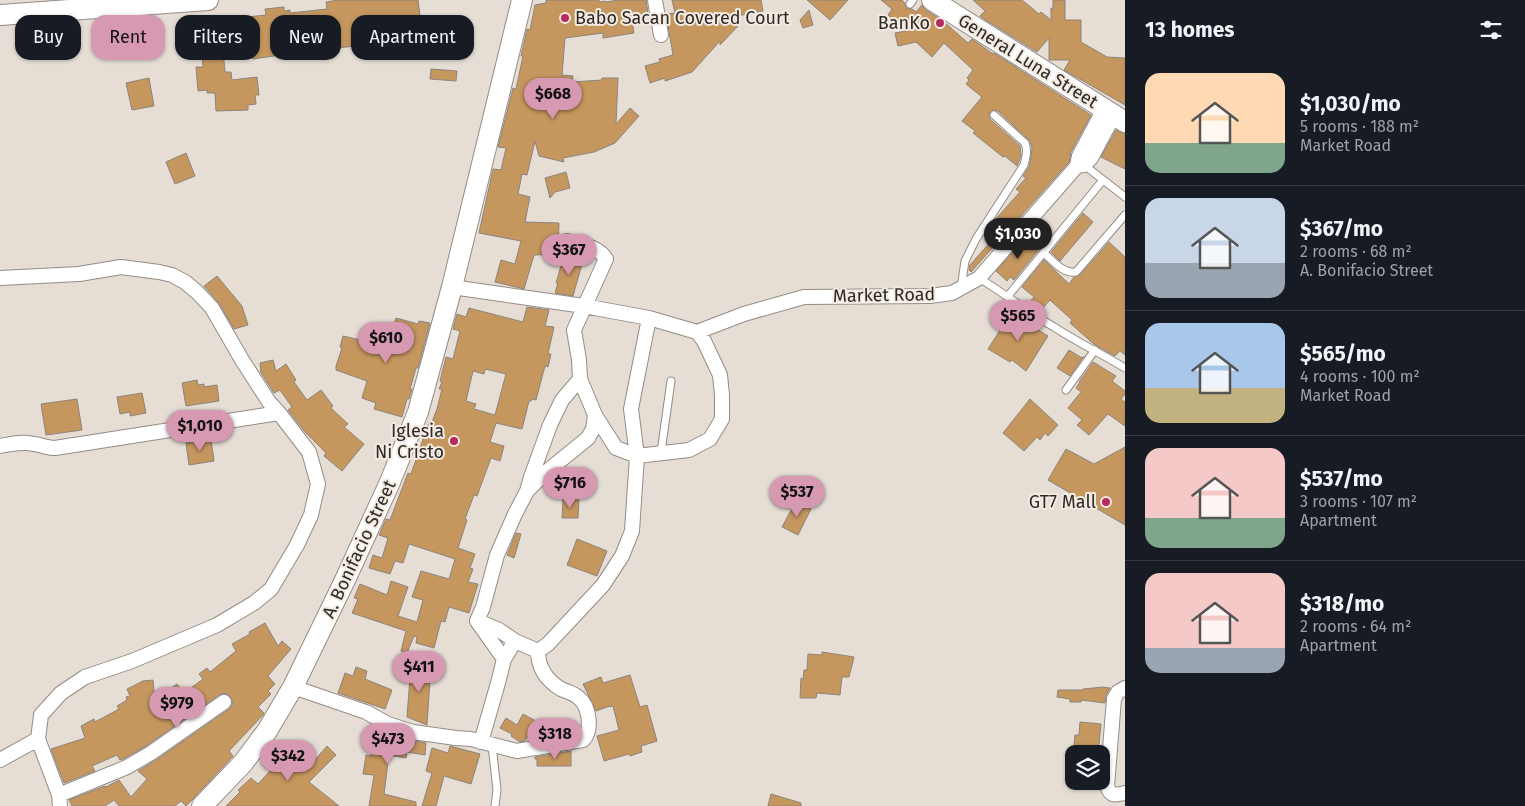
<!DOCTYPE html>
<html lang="en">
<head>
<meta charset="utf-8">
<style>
	:root { --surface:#171b24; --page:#242831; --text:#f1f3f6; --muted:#9ea1a6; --line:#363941; --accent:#d799b2 }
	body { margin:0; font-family:"Fira Sans",sans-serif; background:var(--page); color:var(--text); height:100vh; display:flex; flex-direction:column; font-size:19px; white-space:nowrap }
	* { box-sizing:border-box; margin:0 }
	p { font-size:16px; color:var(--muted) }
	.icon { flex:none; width:28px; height:28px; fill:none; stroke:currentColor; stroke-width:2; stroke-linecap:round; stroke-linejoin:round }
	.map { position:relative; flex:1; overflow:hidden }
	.panel { display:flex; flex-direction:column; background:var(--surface); width:400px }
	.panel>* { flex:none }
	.guide { position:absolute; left:15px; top:15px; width:475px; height:45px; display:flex; gap:10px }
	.buttons { position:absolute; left:1065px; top:745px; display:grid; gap:10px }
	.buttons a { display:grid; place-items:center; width:45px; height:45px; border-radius:10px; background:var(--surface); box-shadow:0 1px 4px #0004; font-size:25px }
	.price { position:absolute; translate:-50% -42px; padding:0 11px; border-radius:18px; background:var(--accent); color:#111; font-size:16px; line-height:32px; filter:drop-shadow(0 1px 2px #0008) }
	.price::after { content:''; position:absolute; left:50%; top:30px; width:15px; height:11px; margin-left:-8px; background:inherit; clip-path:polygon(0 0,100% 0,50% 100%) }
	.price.on { background:#222; color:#fff }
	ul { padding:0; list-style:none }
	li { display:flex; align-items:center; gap:15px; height:125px; padding:0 20px }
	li+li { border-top:1px solid var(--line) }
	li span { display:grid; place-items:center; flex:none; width:140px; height:100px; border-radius:15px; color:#555 }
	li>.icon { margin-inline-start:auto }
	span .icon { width:60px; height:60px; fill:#fffc; stroke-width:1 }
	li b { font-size:21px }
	h2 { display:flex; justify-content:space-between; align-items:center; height:60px; padding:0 20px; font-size:21px }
	.pill { padding:0 18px; border-radius:15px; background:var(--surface); box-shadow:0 1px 4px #0004; font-size:18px; line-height:45px }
	.pill.on { background:var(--accent); color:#111 }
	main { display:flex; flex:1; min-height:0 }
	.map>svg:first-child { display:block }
	.building { fill:#c5975f; stroke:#8b847c; fill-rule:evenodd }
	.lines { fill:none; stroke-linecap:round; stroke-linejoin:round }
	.lane-casing { stroke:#948c84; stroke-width:9 }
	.street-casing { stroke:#948c84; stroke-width:16 }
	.secondary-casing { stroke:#948c84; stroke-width:22 }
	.lane { stroke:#fff; stroke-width:7 }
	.street { stroke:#fff; stroke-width:14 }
	.secondary { stroke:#fff; stroke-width:20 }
	.poi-dot { fill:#b72a5e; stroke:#f3ebe2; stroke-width:2 }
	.labels { text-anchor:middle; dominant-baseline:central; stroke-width:4; stroke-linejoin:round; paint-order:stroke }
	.poi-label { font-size:18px; fill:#2d2a26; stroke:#f3ebe2; text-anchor:end }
	.street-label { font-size:18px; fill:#2d2a26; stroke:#f3ebe2 }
</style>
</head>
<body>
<main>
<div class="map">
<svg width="1125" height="806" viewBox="0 0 1125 806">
	<rect width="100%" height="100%" fill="#e6ded5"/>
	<path class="building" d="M338 0H418L420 15 413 16 415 32 412 33 413 36 374 40V35L354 38 355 46 311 51 310 43 287 45 288 54 253 59 251 42 225 45V50H223L225 72H231L232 80 257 77 259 95H255L256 104 248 105V110L216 111 215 93H207V90L198 91 196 67H203L201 42 193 43 192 32 188 33 187 21H211L266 15 265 9 284 7V11L290 10V13L327 9 326 2Z
		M546 0H599V2L605 1 606 2 618 0H646L648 13 631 16 634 33 603 38V33L565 38 562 75 573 76 572 82 602 80V78H618L616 124 630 108 639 116 615 143 594 152 563 158 564 162 539 156 535 141 527 175 522 174 518 194 530 197 525 222 559 223 558 254 534 255 524 289 495 282 501 260 515 264 521 241 479 233 493 169 501 170 506 148 498 147 513 88 516 89 523 56H521L527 29 530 30 535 5 546 3Z
		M672 0H761L763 11 737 16 739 25 720 45V41L692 72 665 81V78L650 83 645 66 660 62 659 59 673 55 666 14 675 13Z
		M807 0H848L830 20Z
		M881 0H902L905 3 906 8 912 9 916 12 922 5 926 10 943 21 968 43 972 39 993 54 994 53 1091 115 1071 152 1069 162 971 272 969 270 970 265 992 240 986 234 993 222 1020 192 1016 189 1026 178 1023 176 1029 167 1031 158 1032 148 1030 141 998 111 993 110 990 112 989 116 990 119 1020 146 1021 156 1017 166 1005 156 1003 157 973 133 975 131 962 121 982 97 966 84 969 80 967 78 973 70 944 43 932 57 916 42 898 46 895 33 906 31 888 15 892 9Z
		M973 0H1022L1039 14 1041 12 1051 20V8L1053 9V0H1065V20H1081V42L1107 57 1125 58V105L1064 70 1070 60H1049V38L1037 52 984 19 980 16 985 11Z
		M809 10 813 25 803 28 800 20Z
		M431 69 457 71 456 81 430 79Z
		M149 78 154 106 132 110 126 83Z
		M1116 130 1125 134V169L1101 157Z
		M186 153 195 176 175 184 166 162Z
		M566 172 570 188 555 192 550 198 545 178Z
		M1083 213 1093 222 1060 261 1051 252Z
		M1027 236 1040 248 1014 280 1010 277 1007 281 996 271Z
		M1109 242 1125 257V355L1120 351 1115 356 1095 345 1070 323 1072 320 1050 300 1041 310 1030 301 1034 297 1022 287 1044 260 1069 284 1074 277 1080 275Z
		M564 255 583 260 573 296 555 293 558 283H556Z
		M217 276 242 306 248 325 234 329 219 303 204 286Z
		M527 307 549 310 545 326 554 327 548 354H551L548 367 545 366 536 400 532 399 531 401H529L522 429 496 423 490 442 504 446 500 461 491 458 477 496 474 495 465 519 467 520 458 548 475 554 470 568 473 569 468 582 478 584 469 613 449 607 445 622 441 621 434 648 416 643 417 637 414 636 407 653 401 651 406 631 352 613 358 599 354 598 360 584 387 595 391 581 408 587 398 616 417 622 423 600 412 597 421 571 449 579 455 559 409 544 403 563 395 561 390 574 369 568 373 555 382 558 388 538 379 535 386 519 390 520 408 473 411 474 429 422H432L437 409 442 389H439L442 382 440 381 446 357 453 359 460 331 453 329 457 314 466 317 469 308 523 322ZM485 369 506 374 495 415 474 409 476 404 466 401 473 371 484 374Z
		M1011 313 1048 336 1026 371 1012 360 1010 362 988 349Z
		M396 318 418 324 419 321 430 323 418 368H416L410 389H412L409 399H407L402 417 374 409 376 403 362 398 367 381 336 370V366L342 348 340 347 343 336 378 344 383 325 393 328Z
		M1069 350 1082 358 1084 356 1070 376 1057 368Z
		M273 360 276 371 286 364 296 380 294 382 307 400 321 390 333 406 331 408 348 424 344 427 364 444 342 471 324 456 326 453 305 432 288 410 292 407 280 390 274 393 260 371H261L260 363Z
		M1093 362 1116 376 1112 381 1125 391V394L1121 399 1125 402V426L1108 414 1089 435 1077 425 1082 420 1068 408 1081 392 1076 388 1080 382H1079Z
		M197 380 198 385 204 384V387L217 385 219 401 186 406 182 383Z
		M142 393 146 413 130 416V412L120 414 117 397Z
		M77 399 82 430 46 435 41 404Z
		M1030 399 1058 425 1048 436 1045 433 1040 440 1037 437 1024 451 1003 433Z
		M211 439 214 461 189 465 186 443Z
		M1125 447V525L1048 480 1066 449 1094 464Z
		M787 476 797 485 791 493 781 484Z
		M563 499 579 500 578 518H562Z
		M796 501 811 509 798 535 782 527Z
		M516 533 521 534 514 558 507 555Z
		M577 539 607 551 597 576 567 565Z
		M265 623 278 646 282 641 291 649 268 676 275 684 268 691 271 694 258 707 264 713 263 715 229 751 233 756 192 800 186 806 181 801 175 806H119L114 800 105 806H72L69 800 105 786 106 787 119 780 131 797 147 779 138 771 156 760 229 709 232 705 233 701 228 694 224 693 219 695 146 746 123 759 120 760 117 755 92 766 95 771 64 783 51 749 85 738 81 726 94 719 95 722 119 709 117 706 127 700 126 697 130 696 127 689 143 681 153 680 154 692 162 688 164 693 177 684 184 693 203 679 199 674 207 668 210 672 236 651 232 644 250 634 249 632Z
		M822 652 854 657 849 677H842L840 695 817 693 816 698H800L801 678 803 679 804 670H807L808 654 822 655Z
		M411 664 431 665 427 725 407 717Z
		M356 667 367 671 365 679 392 690 385 709 338 693 345 673 353 676Z
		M630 675 640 707 647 705 657 741 641 746 642 752 630 756 629 754 604 761 597 736 619 730 613 706 610 707V706L596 711 583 684 601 677 603 683Z
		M1103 687 1110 688 1106 695 1105 703 1081 700V702H1070V699L1057 697 1058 690H1083V689Z
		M523 714 536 721 525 741 520 742 511 736 512 734 500 728 506 718 517 725Z
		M1080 722 1101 724 1098 754H1073L1075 735H1079Z
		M374 729 381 730 410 740 426 743 425 755 407 752 406 758 389 755 384 794 416 802V806H369L374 775 363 774 366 755 371 756Z
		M294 741 314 761 327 746 336 755 309 782 339 806H226L240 792 238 790 251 778 258 784 283 757 281 755Z
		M450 746 480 754 471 784 444 776 436 806H422L432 773 426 771 432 748 448 753Z
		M571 751V766H537V759H535V757Z
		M771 794 801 803V806H768Z"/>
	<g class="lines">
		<g class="lane-casing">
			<path id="lane" d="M910 4 913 0
				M1084 165 1125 197
				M1044 253C1053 261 1063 274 1076 272L1125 215
				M979 278C1005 294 1028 312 1054 327 1077 342 1102 354 1125 368
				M961 288 965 261 976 239 1024 165C1026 157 1028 151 1025 143L994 115
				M1008 296 1103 180
				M1066 390 1095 350
				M661 452 671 381
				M492 745 497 790 495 806"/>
		</g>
		<g class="street-casing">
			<path id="street" d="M655 0 661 35
				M1077 166 1084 165 1091 158 1114 115
				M567 241C582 245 598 246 606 259L574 330 579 360 580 379 595 415 616 448 637 456 631 409 649 318
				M0 278 79 274 121 267 159 272 172 275 185 282 197 292 212 308 242 360 269 402 279 413
				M697 332 744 314 804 297 930 296 952 293 979 278 1077 166 1079 156 1104 109
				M0 446C11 444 23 441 34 444 42 445 47 448 55 448L279 413 309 452 318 484 311 515 297 545 271 589 254 603 217 625 132 661 85 677 61 693 41 715 38 739 59 795 60 806
				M528 490 545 473 588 438 593 429 595 415
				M478 621 499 630 515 641
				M504 659 477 621 483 607 497 555 515 514 527 491 531 477 550 425 562 400 580 379
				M293 687 366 712 388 724 413 732 456 738 471 739 517 751 583 740C593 730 589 706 579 698 574 693 567 692 561 689 546 680 538 668 538 651L548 644 603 585 622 556 632 531 637 456 689 450 710 439 722 419V395L720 375 704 341 697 332 649 318 584 306 452 287
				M1125 688 1118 692 1114 699 1107 786C1111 797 1115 795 1125 793
				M481 742 498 683 504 659 515 641 538 651
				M0 760 38 739
				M59 795 127 767 151 753 224 702"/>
		</g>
		<g class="secondary-casing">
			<path id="secondary" d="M932 0 1125 122
				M0 15 208 0
				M202 806 243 763 267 731 293 687 345 580 390 482 418 412 452 287 522 0"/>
		</g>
		<use href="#lane" class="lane"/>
		<use href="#street" class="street"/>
		<use href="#secondary" class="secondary"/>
	</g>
	<g class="poi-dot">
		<circle cx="565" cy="18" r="5"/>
		<circle cx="940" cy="23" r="5"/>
		<circle cx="454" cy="441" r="5"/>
		<circle cx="1106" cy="502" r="5"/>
	</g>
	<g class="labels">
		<g class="poi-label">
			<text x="575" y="18" text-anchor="start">Babo Sacan Covered Court</text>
			<text x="930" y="23">BanKo</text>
			<text x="444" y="431">Iglesia<tspan x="444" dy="21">Ni Cristo</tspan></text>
			<text x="1096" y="502">GT7 Mall</text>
		</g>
		<g class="street-label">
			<text transform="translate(1028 61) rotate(32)">General Luna Street</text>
			<text transform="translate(884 295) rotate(-1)">Market Road</text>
			<text transform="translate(359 549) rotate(-65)">A. Bonifacio Street</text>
		</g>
	</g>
</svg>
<div class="buttons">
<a><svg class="icon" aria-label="layers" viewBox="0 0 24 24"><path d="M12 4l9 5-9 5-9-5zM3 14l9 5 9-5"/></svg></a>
</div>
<b class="price" style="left:553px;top:120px">$668</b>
<b class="price on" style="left:1018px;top:260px">$1,030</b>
<b class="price" style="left:569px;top:276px">$367</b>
<b class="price" style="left:1018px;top:342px">$565</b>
<b class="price" style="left:386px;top:364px">$610</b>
<b class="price" style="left:200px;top:452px">$1,010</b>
<b class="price" style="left:570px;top:509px">$716</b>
<b class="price" style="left:797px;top:518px">$537</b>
<b class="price" style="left:419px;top:693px">$411</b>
<b class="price" style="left:177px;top:729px">$979</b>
<b class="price" style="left:555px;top:760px">$318</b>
<b class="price" style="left:388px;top:765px">$473</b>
<b class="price" style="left:288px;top:782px">$342</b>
<div class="guide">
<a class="pill">Buy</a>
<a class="pill on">Rent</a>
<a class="pill">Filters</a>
<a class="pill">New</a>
<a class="pill">Apartment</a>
</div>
</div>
<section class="panel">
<h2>13 homes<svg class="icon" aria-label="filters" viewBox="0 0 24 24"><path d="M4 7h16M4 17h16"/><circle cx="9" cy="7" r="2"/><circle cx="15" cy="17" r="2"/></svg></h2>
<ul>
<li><span style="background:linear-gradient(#ffd9b3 70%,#7fa58c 0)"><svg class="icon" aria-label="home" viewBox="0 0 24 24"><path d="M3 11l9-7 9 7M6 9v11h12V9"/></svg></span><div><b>$1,030/mo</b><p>5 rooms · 188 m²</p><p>Market Road</p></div></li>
<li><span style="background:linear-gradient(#c9d6e8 65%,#9aa5b1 0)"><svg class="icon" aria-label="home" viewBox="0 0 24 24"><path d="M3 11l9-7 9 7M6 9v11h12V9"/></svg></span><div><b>$367/mo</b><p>2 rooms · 68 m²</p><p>A. Bonifacio Street</p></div></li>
<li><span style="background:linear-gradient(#a9c7e8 65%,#c2b280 0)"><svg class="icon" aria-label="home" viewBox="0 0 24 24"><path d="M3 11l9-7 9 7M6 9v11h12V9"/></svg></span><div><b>$565/mo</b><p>4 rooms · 100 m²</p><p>Market Road</p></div></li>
<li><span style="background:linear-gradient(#f6c9c9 70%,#7fa58c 0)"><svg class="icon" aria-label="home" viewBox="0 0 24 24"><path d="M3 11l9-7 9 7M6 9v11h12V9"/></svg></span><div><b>$537/mo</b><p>3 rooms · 107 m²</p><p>Apartment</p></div></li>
<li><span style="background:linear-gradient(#f6c9c9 75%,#9aa5b1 0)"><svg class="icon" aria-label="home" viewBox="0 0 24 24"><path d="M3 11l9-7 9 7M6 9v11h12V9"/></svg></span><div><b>$318/mo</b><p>2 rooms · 64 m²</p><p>Apartment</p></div></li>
</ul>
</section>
</main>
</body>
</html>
